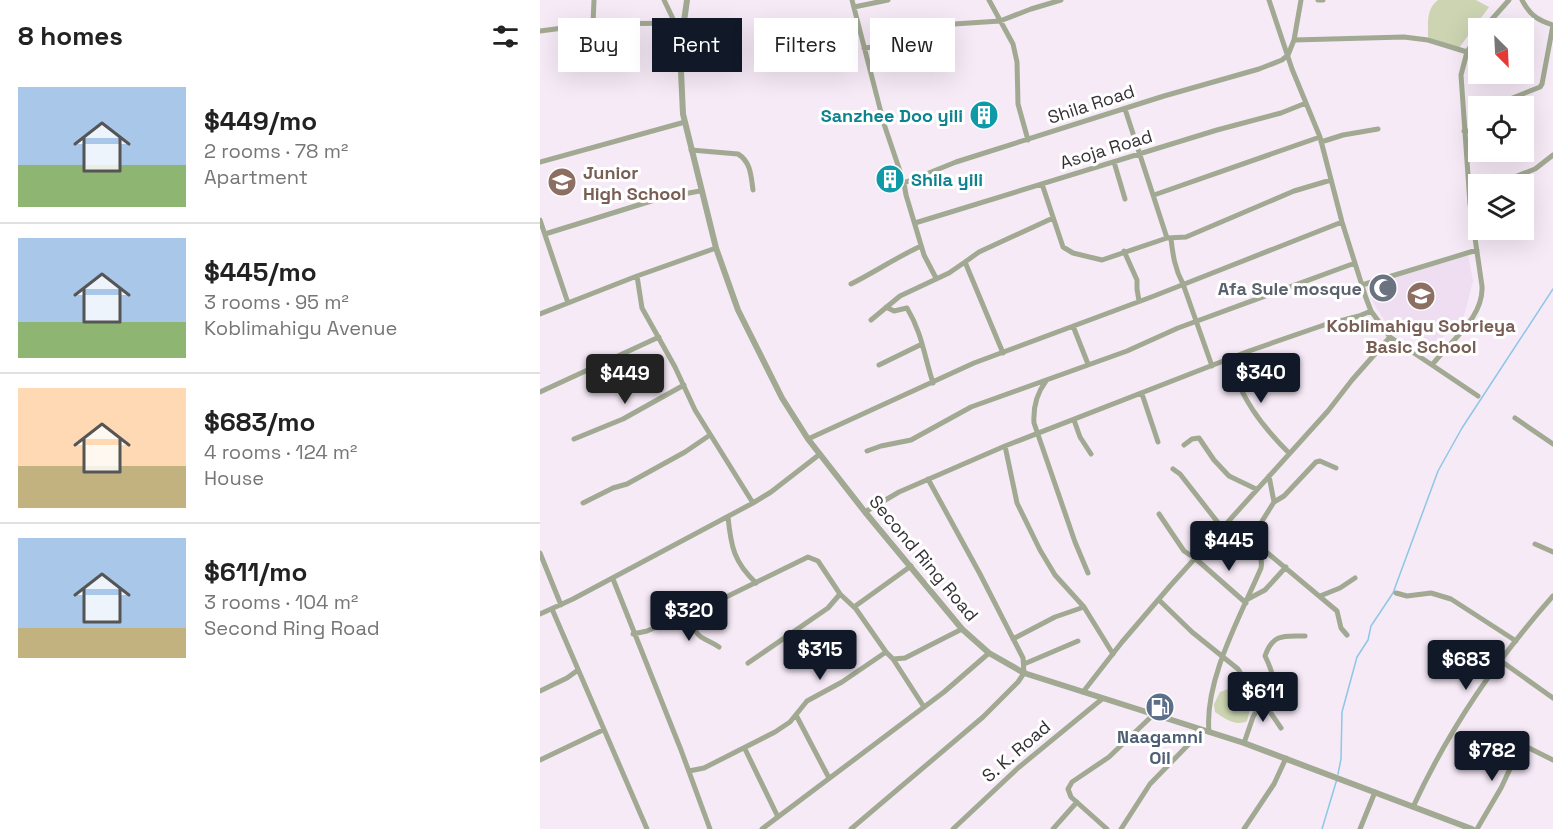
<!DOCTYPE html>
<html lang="en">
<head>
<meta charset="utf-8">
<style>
	:root { --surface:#fff; --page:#f6f6f6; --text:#222; --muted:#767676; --line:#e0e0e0; --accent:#111827 }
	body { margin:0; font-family:"Space Grotesk",sans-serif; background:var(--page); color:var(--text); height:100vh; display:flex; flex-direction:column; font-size:22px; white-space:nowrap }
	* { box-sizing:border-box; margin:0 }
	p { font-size:20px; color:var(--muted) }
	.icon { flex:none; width:33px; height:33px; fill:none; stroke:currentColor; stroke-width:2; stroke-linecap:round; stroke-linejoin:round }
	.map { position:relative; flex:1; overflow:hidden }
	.side { display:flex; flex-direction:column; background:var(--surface); width:540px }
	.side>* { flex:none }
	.hud { position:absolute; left:18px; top:18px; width:570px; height:54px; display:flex; gap:12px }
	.needle { width:39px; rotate:156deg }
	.controls { position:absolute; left:928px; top:18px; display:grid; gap:12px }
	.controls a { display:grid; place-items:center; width:66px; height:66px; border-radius:0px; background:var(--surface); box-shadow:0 6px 24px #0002; font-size:30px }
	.price { position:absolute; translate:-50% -51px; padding:0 14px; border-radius:6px; background:var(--accent); color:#fff; font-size:20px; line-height:39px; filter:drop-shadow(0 2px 3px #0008) }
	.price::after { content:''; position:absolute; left:50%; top:36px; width:18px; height:14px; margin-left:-9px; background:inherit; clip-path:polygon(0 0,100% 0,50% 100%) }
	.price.current { background:#222; color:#fff }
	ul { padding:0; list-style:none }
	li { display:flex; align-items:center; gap:18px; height:150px; padding:0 18px }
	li+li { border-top:2px solid var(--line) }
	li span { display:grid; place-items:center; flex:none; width:168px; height:120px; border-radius:0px; color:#555 }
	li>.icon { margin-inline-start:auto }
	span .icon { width:72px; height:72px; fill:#fffc; stroke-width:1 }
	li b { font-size:26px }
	h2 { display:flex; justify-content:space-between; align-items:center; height:72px; padding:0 18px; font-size:26px }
	.chip { padding:0 21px; border-radius:0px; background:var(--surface); box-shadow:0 6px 24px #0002; font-size:21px; line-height:54px }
	.chip.current { background:var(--accent); color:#fff }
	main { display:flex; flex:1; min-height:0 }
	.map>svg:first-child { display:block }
	.built { fill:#efddf1 }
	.green { fill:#ccd4b2 }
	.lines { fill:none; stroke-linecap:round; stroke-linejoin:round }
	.stream { stroke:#8dc6e6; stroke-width:1.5 }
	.minor { stroke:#a1a992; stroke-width:5 }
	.tertiary { stroke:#a1a992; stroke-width:6 }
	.labels { text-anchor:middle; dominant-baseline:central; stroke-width:6; stroke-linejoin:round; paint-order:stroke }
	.street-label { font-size:18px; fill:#353035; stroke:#fff }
	.culture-label { font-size:18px; font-weight:bold; fill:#0d838f; stroke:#fff; text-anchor:end }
	.education-label { font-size:18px; font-weight:bold; fill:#785e54; stroke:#fff; text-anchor:start }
	.worship-label { font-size:18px; font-weight:bold; fill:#5b616d; stroke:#fff; text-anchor:end }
	.service-label { font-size:18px; font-weight:bold; fill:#4e5e75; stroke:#fff }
</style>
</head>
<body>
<main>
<section class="side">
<h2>8 homes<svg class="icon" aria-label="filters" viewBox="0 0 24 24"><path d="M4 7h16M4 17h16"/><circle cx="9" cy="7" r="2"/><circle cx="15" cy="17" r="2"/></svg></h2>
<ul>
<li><span style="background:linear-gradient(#a9c7e8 65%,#8fb573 0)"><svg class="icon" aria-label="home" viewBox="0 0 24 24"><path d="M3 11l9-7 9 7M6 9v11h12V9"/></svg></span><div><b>$449/mo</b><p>2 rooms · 78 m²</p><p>Apartment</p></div></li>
<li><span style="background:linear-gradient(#a9c7e8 70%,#8fb573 0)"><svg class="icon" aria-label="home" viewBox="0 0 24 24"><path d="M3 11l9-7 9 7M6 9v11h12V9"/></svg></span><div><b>$445/mo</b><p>3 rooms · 95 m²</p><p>Koblimahigu Avenue</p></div></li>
<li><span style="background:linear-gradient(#ffd9b3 65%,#c2b280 0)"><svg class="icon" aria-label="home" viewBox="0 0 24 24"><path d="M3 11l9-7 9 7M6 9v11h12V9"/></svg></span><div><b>$683/mo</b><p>4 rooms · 124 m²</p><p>House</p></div></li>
<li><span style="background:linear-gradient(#a9c7e8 75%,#c2b280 0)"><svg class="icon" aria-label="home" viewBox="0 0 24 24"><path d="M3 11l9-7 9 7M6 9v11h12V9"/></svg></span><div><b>$611/mo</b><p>3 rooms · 104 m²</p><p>Second Ring Road</p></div></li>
</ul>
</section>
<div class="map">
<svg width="1013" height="829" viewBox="0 0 1013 829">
	<rect width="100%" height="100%" fill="#f6eaf7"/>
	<path class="built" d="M928 255 933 281 924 316 911 326 912 329 903 337 887 347 869 334H865L855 319 846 322 835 306 826 287Z"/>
	<path class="green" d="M898 0H936L949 7 919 48 888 37C888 23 886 9 898 0Z
		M691 688H703C711 699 711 708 707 721 696 727 684 718 675 712L674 704 680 692Z"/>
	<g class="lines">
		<path class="stream" d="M798 774 801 759 802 712 817 657 828 640 831 626 853 593 898 471 922 428 1013 289
			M782 829 797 779"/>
		<path class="minor" d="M124 0 135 23
			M312 0 344 124 364 183 366 195 384 255 396 278
			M449 0 473 44 477 62 478 104 488 140
			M729 0 752 69 780 137 802 222 826 298 831 311 850 337
			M778 0H783
			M982 0C990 15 997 20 1013 25
			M314 7 348 0
			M53 24 54 0
			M944 28 969 0
			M0 31 53 24 143 23
			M754 40 864 37 888 40 927 52
			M324 48 334 47 392 29 414 24 460 21 491 9 521 0
			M967 106V101L970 99 1000 87 1002 84 1013 25
			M585 109 627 238
			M924 131H939
			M781 142 803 135 838 129
			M151 150 198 154C211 162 211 176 213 190
			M0 162 145 122
			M574 162 585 199
			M364 183 416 162 624 96 719 69 742 60 748 55 754 40 761 0
			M502 184 523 247 533 253 562 260 627 238 646 237 754 191 791 180
			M957 184 995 169 1013 155
			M929 191 939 189
			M614 195 780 137
			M0 220 28 303
			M375 223 677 130 741 113 766 103
			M5 234 121 198 160 191
			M631 239C633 256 635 269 643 284L672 366
			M584 251 597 280V289L599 301
			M425 262 439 252 513 218
			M97 276 102 308 135 367 155 410 213 503
			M311 284C335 272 357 257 381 246
			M822 285 937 250
			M346 307 354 311 367 308C382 333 384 355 393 383
			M0 314 97 276 176 248
			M331 320 360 296 409 273 425 262 463 353
			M533 326 548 364
			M687 360C705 401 717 421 749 453
			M339 365 382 344
			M892 365 938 396
			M506 381C497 393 493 407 494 423L535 542 548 573
			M0 392 119 337
			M602 394 618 442
			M975 418 1013 444
			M534 420 540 437 551 454
			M34 439 83 419 144 385
			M268 439 434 363 614 296 802 222
			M644 445 652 439 659 438 674 460 689 476 716 489
			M465 446 477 503 500 550 515 575 544 607 573 654
			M327 451 341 446 371 440 431 407 587 351 638 328 815 263
			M633 469 640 474 683 529
			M729 476 734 502
			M43 503 73 488 87 484 145 452 170 435
			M325 512 359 492 465 446 709 351 784 325 819 316 831 311
			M619 514 644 551 656 559 706 603
			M188 517C191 547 194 562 216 583
			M995 544 1013 552
			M718 545 797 611 801 628 807 635
			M0 553 21 605
			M73 579 141 750 170 829
			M856 593 867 596 891 593 911 599 976 641
			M780 596 800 588 815 578
			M708 599 725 590 746 567
			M619 600 652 632 698 669 720 705 713 717 704 743
			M314 607 371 566
			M12 609 107 829
			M0 614 33 599 213 503 231 492 280 454
			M146 614C150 621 154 632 161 637 167 641 172 642 179 647
			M93 634 107 631 186 597 268 557 278 561 300 594 316 609 346 652
			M473 639 515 617 544 607
			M353 659 384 707
			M961 661 1013 698
			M208 663 288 608 300 594
			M484 664 538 641
			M0 691 27 678 38 670
			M543 692 582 642 630 586 788 411 812 380 850 337 892 365C910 341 944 318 942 286L930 204 921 75 927 52 939 34
			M724 703 741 728
			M720 705C741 694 733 672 725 656 733 633 744 636 765 636
			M256 715 289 778
			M669 732C664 680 701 615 721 568 724 555 712 545 714 534L734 502 744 496 776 462 780 461 796 468
			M205 749 238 817
			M0 760 63 730
			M149 771 164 768 235 732 250 722 267 701 302 682 346 652 353 659 365 658 422 629
			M873 807C908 731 957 659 1013 596
			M222 829 404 692 449 653
			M311 829 443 717 478 682 484 673 483 658 440 574 388 479
			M413 829 478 768 562 699
			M513 829 537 802
			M567 829 531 797 528 789 532 782 569 757 613 715
			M581 829 610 784 649 744 659 729
			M704 829 734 784 746 758
			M820 829 835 792
			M937 829 961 788 977 754 982 747 989 748 1013 760"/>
		<path class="tertiary" d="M147 0 140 50 143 114 176 248 198 310 242 398 268 439 325 512 422 629 449 653 484 673 704 743 932 829"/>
	</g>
	<defs>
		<g id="building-disc" transform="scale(1.5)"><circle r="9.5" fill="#0f9aa8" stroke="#fff"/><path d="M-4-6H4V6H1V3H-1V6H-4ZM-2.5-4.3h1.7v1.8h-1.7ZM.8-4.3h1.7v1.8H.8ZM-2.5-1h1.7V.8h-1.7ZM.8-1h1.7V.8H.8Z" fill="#fff"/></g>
		<g id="school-disc" transform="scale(1.5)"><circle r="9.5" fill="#8d6e63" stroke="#fff"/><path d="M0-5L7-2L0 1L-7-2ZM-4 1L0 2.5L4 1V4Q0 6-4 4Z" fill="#fff"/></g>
		<g id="mosque-disc" transform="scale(1.5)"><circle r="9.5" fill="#6b7280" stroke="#fff"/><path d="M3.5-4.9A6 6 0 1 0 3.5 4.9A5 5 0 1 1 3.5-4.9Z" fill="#fff"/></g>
		<g id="fuel-disc" transform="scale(1.5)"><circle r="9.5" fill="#5c6f8a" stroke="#fff"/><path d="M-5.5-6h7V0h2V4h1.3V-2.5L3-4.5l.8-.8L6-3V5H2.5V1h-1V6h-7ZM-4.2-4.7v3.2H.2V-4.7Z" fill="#fff"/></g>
	</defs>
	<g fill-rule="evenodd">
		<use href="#building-disc" x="444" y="115"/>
		<use href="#building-disc" x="350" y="179"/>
		<use href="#school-disc" x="22" y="182"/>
		<use href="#mosque-disc" x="843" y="288"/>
		<use href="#school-disc" x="881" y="296"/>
		<use href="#fuel-disc" x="620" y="707"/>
	</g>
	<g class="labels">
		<g class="street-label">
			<text transform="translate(551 104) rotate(-18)">Shila Road</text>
			<text transform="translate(566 149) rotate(-17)">Asoja Road</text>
			<text transform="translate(384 558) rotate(50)">Second Ring Road</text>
			<text transform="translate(476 751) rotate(-41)">S. K. Road</text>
		</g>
		<g class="culture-label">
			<text x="423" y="115">Sanzhee Doo yili</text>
			<text x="371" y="179" text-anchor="start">Shila yili</text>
		</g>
		<g class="education-label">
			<text x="43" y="172">Junior<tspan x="43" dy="21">High School</tspan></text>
			<text x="881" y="325" text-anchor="middle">Koblimahigu Sobrieya<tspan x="881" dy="21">Basic School</tspan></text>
		</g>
		<g class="worship-label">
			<text x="822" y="288">Afa Sule mosque</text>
		</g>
		<g class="service-label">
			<text x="620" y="736">Naagamni<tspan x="620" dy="21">Oil</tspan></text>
		</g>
	</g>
</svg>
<div class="controls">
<a><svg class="needle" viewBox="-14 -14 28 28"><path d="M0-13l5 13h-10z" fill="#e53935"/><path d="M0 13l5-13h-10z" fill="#767676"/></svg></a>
<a><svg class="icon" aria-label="locate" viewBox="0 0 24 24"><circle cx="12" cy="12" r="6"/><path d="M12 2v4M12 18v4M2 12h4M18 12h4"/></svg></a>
<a><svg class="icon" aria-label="layers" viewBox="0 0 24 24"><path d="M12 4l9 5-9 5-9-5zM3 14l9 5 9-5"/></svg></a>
</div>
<b class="price" style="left:721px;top:404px">$340</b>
<b class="price current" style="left:85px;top:405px">$449</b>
<b class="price" style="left:689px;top:572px">$445</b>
<b class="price" style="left:149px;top:642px">$320</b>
<b class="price" style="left:280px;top:681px">$315</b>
<b class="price" style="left:926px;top:691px">$683</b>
<b class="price" style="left:723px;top:723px">$611</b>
<b class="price" style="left:952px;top:782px">$782</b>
<div class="hud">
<a class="chip">Buy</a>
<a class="chip current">Rent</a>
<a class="chip">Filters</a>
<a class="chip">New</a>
</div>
</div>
</main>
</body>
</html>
